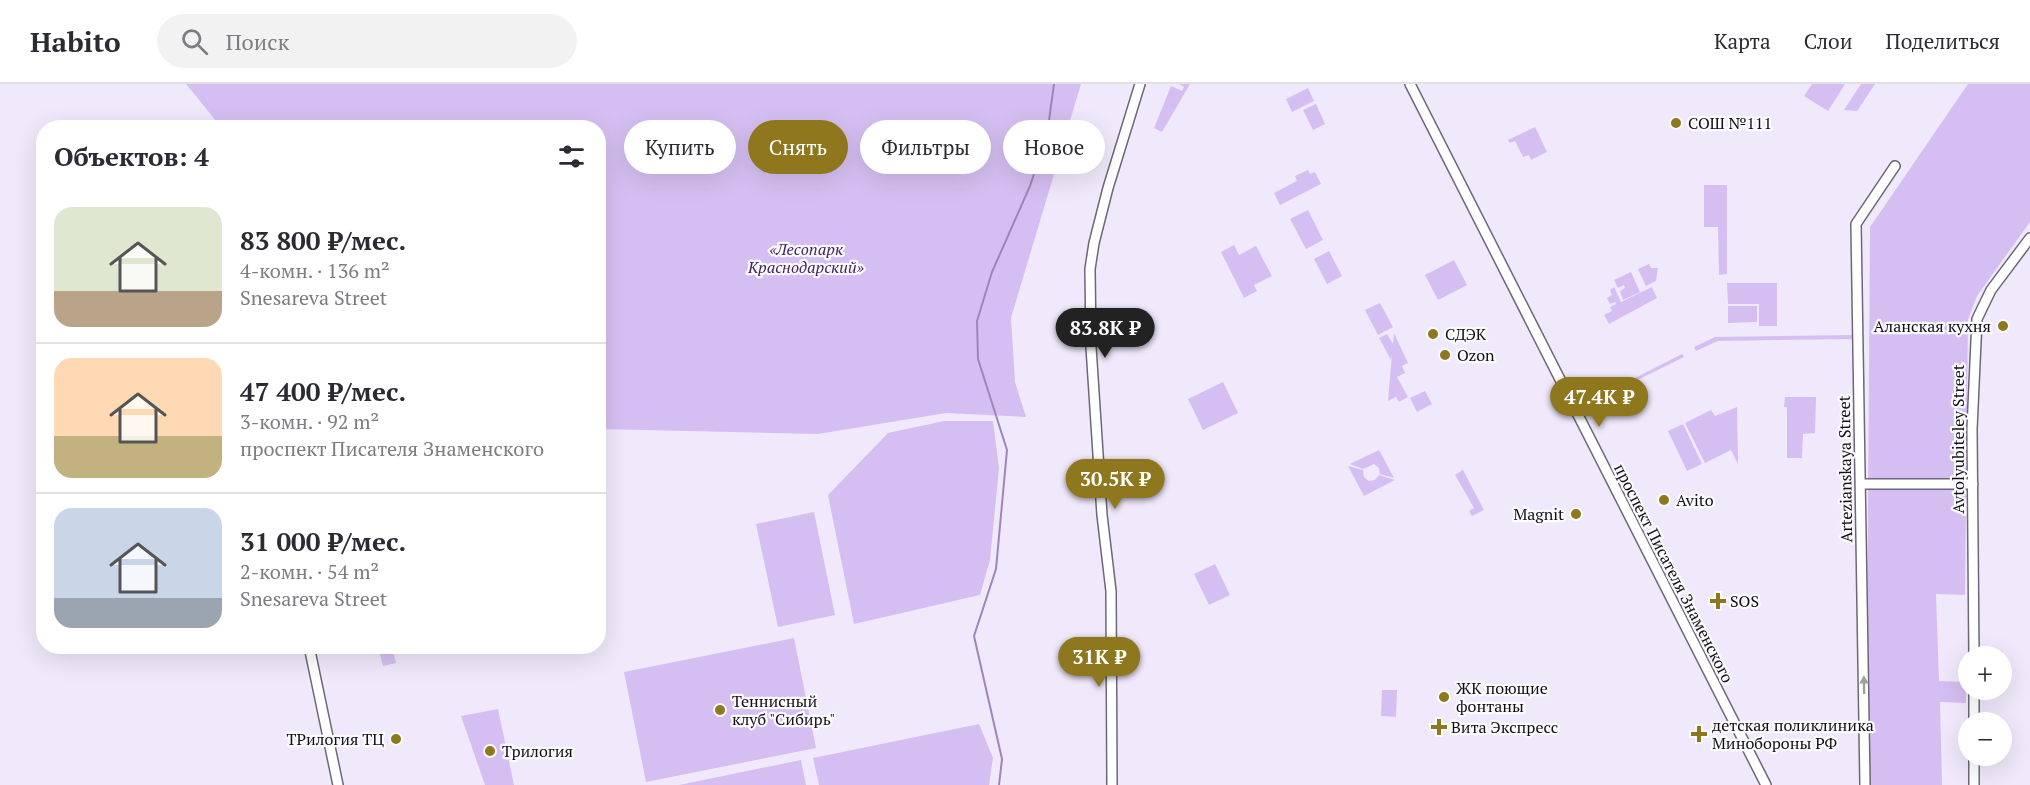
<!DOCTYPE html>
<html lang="ru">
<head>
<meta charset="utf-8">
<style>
	:root { --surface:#fff; --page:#f2f2f3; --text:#2b2b33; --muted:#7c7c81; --line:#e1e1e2; --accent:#8e771c }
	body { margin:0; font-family:"PT Serif",serif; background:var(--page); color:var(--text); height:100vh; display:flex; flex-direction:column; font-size:22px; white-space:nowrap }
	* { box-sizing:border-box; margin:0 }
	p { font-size:20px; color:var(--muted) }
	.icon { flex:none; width:33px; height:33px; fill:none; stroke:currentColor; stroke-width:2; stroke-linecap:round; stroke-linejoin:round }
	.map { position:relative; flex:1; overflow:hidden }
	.panel { position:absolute; left:36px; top:36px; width:570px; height:534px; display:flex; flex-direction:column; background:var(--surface); border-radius:24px; box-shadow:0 6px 24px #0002 }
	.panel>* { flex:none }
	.hud { position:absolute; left:624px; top:36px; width:570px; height:54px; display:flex; gap:12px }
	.buttons { position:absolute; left:1958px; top:562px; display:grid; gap:12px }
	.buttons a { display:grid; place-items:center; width:54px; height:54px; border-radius:50%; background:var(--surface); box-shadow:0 6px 24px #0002; font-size:30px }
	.price { position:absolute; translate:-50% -51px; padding:0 14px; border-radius:21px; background:var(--accent); color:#fff; font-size:20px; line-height:39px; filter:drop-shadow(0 2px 3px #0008) }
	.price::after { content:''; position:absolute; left:50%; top:36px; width:18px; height:14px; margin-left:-9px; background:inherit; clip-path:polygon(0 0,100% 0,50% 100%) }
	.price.current { background:#222; color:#fff }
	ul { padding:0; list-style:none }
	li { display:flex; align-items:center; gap:18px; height:150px; padding:0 18px }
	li+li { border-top:2px solid var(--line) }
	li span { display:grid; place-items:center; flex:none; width:168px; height:120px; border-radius:18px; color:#555 }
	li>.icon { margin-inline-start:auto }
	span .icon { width:72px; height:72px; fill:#fffc; stroke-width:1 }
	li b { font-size:26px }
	h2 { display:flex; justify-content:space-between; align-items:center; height:72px; padding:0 18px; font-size:26px }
	.pill { padding:0 21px; border-radius:27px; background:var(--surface); box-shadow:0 6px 24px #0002; font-size:21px; line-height:54px }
	.pill.current { background:var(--accent); color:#fff }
	header { display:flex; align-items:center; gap:36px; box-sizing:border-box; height:84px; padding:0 30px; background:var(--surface); border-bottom:2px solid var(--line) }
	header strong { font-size:28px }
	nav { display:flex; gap:33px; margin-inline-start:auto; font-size:21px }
	.search { width:420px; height:54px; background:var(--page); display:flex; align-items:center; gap:15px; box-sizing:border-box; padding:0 21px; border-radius:33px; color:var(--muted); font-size:22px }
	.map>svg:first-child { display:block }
	.green { fill:#d5bff2 }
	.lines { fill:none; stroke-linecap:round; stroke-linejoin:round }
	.stream { stroke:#9c87b8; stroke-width:2 }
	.minor-casing { stroke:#6d6777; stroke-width:12 }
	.minor { stroke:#fff; stroke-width:9 }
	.oneway { fill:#a09fa1 }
	.poi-dot { fill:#8e771c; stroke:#fbfafd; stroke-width:2 }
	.labels { text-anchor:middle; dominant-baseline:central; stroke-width:4.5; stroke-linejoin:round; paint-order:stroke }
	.poi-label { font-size:16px; fill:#110f15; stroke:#fbfafd; text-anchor:start }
	.park-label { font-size:16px; font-style:italic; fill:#422461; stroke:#fbfafd }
	.street-label { font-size:16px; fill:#110f15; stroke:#fbfafd }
</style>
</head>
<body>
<header>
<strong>Habito</strong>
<div class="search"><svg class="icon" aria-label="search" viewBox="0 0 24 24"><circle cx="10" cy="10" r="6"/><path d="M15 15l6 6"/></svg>Поиск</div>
<nav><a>Карта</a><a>Слои</a><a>Поделиться</a></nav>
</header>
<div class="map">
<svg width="2030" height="701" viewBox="0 0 2030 701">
	<rect width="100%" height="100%" fill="#f0e9fb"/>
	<path class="green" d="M186 0H1081L1011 234 1015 298 1026 333 946 329 818 350 599 345 598 44 221 43Z
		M1179 0H1190L1162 48 1154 44 1171 2 1182 7 1184 3Z
		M1812 0H1845L1828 27 1804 12Z
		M1861 0H1875L1857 27 1844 26Z
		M1968 0H2030V138L1977 212 1968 236 1965 511 1936 510 1939 597 1966 598V619L1940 618 1942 701H1866L1870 143Z
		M1308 4 1314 17 1292 28 1286 15Z
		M1316 20 1325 40 1313 46 1303 26Z
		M1535 43 1547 68 1531 76 1529 71 1523 73 1515 57 1510 59 1508 56Z
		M1308 86 1310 90 1315 88 1321 100 1280 121 1274 109 1297 97 1295 92Z
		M1704 101H1727V190L1719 191 1718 143H1704Z
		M1308 126 1323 156 1306 165 1290 135Z
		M1234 161 1239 171 1256 162 1272 192 1254 201 1257 207 1244 214 1221 168Z
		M1329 167 1342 192 1327 200 1314 175Z
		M1454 176 1467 201 1438 216 1425 191Z
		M1649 180 1651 184H1658L1656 197 1646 202 1638 185Z
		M1631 188 1640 208 1623 216 1620 207 1625 204 1624 201 1618 204 1614 196Z
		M1727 199H1777V242H1759V220H1728Z
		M1614 203 1621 218 1652 203 1657 214 1609 240 1604 231 1612 227 1610 223 1616 220 1615 218 1610 220 1607 214 1612 211 1610 206Z
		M1380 219 1393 243 1378 251 1365 226Z
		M1728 222H1757V238L1728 239Z
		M1394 249 1408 279 1402 282 1405 289 1397 293 1408 313 1399 318 1396 313 1388 317 1392 270 1391 276 1379 254 1387 250 1393 260Z
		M1854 251V255L1718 257 1696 267 1694 263 1715 253Z
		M1682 270 1684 273 1599 315 1598 313Z
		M1223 298 1238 329 1203 346 1188 315Z
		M1425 307 1432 320 1417 328 1410 314Z
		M1785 313H1816L1815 349 1803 350 1802 374H1787V323H1784Z
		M1737 323 1738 380 1731 366 1705 379 1685 339 1711 326 1715 332Z
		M944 337H993L999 384 990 476 980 511 854 540 828 411 888 349Z
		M1683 340 1702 380 1687 387 1668 347Z
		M1379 366 1394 394 1380 390 1379 384 1374 380 1363 385 1350 380Z
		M1348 382 1363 386 1364 393 1369 397 1375 396 1379 391 1395 396 1364 412Z
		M1463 386 1484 426 1472 432 1469 427 1474 424 1455 391Z
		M814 428 835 531 778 543 756 440Z
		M1215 480 1230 511 1209 521 1194 490Z
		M794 554 816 664 646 698 624 588Z
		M378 563H392L396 579 383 582Z
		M1382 606H1397L1396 633 1381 632Z
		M498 625 514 701H485L461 632Z
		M979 640 993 674 989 701H819L813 674Z
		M801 676 806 701H679Z"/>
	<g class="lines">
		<path class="stream" d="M999 701 1002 675 974 552 996 485 1007 366 978 275 977 237 992 188 1030 102 1047 51 1054 0"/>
		<g class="minor-casing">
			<path id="minor" d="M1410 0 1766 701
				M1861 400H1973
				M309 562 338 701
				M1974 573 1972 345 1977 235 1991 206 2030 154
				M1974 606V639
				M1974 672V701
				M1112 701 1111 507 1102 431 1091 263 1090 185 1094 159 1108 104 1140 0
				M1865 701 1856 140 1895 82"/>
		</g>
		<use href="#minor" class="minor"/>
	</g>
	<defs><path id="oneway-solid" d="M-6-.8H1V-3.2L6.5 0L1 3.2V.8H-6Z" transform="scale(1.5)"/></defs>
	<use class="oneway" href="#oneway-solid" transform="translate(1864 601) rotate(-91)"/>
	<g class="poi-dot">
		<circle cx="1676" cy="39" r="6"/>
		<circle cx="2003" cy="242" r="6"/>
		<circle cx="1433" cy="250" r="6"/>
		<circle cx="1445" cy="271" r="6"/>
		<circle cx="1664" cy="416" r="6"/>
		<circle cx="1576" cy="430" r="6"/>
		<path d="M1715 508h6v6h6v6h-6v6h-6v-6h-6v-6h6z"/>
		<circle cx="1444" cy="613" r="6"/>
		<circle cx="720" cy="626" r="6"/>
		<path d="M1436 634h6v6h6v6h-6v6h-6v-6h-6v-6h6z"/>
		<path d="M1696 641h6v6h6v6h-6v6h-6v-6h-6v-6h6z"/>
		<circle cx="396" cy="655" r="6"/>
		<circle cx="490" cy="667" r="6"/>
	</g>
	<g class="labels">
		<g class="poi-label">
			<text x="1688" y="39">СОШ №111</text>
			<text x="1991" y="242" text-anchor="end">Аланская кухня</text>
			<text x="1445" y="250">СДЭК</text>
			<text x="1457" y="271">Ozon</text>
			<text x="1676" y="416">Avito</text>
			<text x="1564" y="430" text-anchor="end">Magnit</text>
			<text x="1730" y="517">SOS</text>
			<text x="1456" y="604">ЖК поющие<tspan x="1456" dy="18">фонтаны</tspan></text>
			<text x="732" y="617">Теннисный<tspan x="732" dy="18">клуб "Сибирь"</tspan></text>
			<text x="1712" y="641">детская поликлиника<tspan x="1712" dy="18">Минобороны РФ</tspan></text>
			<text x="1451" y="643">Вита Экспресс</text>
			<text x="384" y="655" text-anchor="end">ТРилогия ТЦ</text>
			<text x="502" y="667">Трилогия</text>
		</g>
		<g class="park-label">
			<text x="806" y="165">«Лесопарк<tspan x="806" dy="18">Краснодарский»</tspan></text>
		</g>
		<g class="street-label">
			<text transform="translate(1958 355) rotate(-90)">Avtolyubiteley Street</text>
			<text transform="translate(1845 385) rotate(-91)">Artezianskaya Street</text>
			<text transform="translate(1674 489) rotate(63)">проспект Писателя Знаменского</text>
		</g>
	</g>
</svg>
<div class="buttons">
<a>+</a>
<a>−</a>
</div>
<b class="price current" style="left:1105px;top:275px">83.8K ₽</b>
<b class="price" style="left:1599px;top:344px">47.4K ₽</b>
<b class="price" style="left:1115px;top:426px">30.5K ₽</b>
<b class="price" style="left:1099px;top:604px">31K ₽</b>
<div class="hud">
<a class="pill">Купить</a>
<a class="pill current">Снять</a>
<a class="pill">Фильтры</a>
<a class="pill">Новое</a>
</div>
<section class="panel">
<h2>Объектов: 4<svg class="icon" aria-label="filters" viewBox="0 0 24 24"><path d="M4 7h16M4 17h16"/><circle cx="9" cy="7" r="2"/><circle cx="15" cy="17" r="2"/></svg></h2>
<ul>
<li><span style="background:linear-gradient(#dfe7d0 70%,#b9a48a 0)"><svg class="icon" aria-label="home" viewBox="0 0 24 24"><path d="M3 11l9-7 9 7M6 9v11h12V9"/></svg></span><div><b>83 800 ₽/мес.</b><p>4-комн. · 136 m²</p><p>Snesareva Street</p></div></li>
<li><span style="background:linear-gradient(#ffd9b3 65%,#c2b280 0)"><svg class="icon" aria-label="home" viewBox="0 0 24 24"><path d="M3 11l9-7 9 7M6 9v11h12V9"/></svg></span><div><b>47 400 ₽/мес.</b><p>3-комн. · 92 m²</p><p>проспект Писателя Знаменского</p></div></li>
<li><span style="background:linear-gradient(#c9d6e8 75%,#9aa5b1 0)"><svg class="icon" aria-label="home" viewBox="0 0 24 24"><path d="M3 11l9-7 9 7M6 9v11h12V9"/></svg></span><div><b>31 000 ₽/мес.</b><p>2-комн. · 54 m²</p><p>Snesareva Street</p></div></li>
</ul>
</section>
</div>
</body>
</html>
